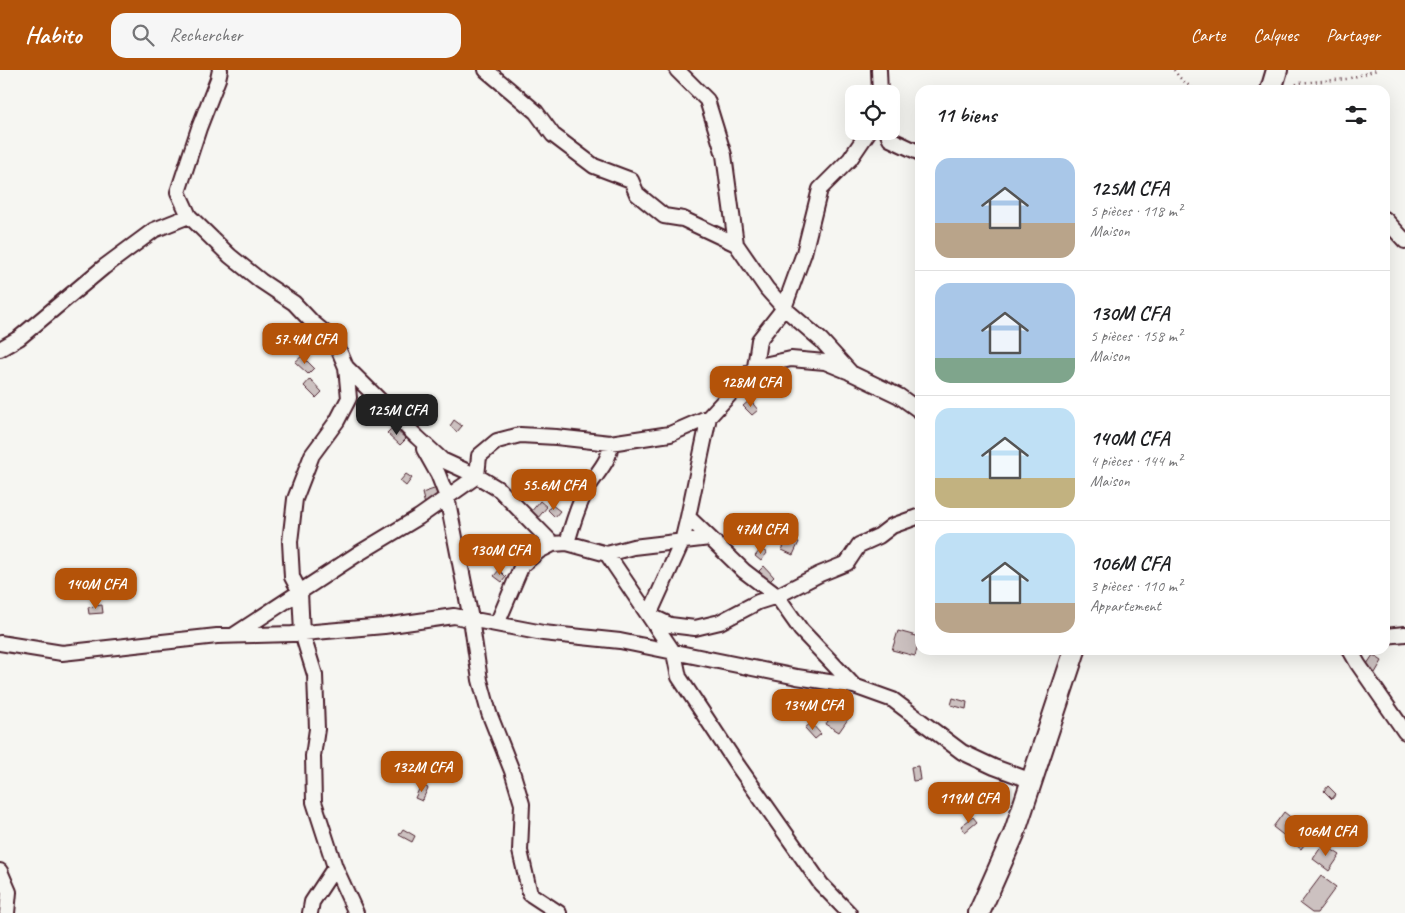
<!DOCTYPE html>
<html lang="fr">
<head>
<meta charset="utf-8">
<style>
	:root { --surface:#fff; --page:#f6f6f6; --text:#202124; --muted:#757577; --line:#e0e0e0; --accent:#b45309 }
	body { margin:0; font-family:Caveat,sans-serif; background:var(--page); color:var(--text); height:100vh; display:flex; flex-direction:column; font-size:19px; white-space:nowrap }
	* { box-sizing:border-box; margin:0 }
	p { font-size:16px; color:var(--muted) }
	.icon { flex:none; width:28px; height:28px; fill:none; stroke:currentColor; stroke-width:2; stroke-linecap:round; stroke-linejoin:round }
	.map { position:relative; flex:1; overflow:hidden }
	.side { position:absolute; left:915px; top:15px; width:475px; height:570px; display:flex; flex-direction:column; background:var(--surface); border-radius:15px; box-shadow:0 5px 20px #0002 }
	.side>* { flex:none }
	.buttons { position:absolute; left:845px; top:15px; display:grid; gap:10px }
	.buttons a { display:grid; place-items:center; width:55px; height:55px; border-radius:10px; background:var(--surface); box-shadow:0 5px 20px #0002; font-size:25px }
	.price { position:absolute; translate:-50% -42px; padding:0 11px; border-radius:10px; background:var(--accent); color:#fff; font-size:16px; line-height:32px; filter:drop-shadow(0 1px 2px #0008) }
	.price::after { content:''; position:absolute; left:50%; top:30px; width:15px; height:11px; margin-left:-8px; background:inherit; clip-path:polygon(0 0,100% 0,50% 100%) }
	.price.on { background:#222; color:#fff }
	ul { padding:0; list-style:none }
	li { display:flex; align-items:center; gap:15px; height:125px; padding:0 20px }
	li+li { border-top:1px solid var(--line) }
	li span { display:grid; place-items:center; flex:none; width:140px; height:100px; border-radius:15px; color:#555 }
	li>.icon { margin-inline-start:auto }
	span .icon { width:60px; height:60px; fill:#fffc; stroke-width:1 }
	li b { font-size:21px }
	h2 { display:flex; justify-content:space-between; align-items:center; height:60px; padding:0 20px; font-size:21px }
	header { display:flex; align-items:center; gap:30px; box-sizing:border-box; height:70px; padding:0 25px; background:var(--accent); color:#fff }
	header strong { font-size:24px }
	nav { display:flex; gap:28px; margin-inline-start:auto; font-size:18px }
	.search { width:350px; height:45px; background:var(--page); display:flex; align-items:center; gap:12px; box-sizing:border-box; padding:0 18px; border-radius:15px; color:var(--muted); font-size:19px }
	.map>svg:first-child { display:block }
	.building { fill:#ccc1c0; stroke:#4a1f2b }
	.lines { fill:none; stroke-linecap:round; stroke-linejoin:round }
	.minor-casing { stroke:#4a1f2b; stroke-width:18 }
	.secondary-casing { stroke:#4a1f2b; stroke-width:24 }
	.path { stroke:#4a1f2b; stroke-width:2.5; stroke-dasharray:1 4; stroke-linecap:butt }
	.minor { stroke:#f6f6f2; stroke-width:14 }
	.secondary { stroke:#f6f6f2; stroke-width:20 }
</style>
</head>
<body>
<header>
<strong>Habito</strong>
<div class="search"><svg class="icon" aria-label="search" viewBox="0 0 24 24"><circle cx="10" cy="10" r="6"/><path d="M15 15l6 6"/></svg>Rechercher</div>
<nav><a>Carte</a><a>Calques</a><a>Partager</a></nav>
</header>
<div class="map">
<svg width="1405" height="843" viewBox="0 0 1405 843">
	<rect width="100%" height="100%" fill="#f6f6f2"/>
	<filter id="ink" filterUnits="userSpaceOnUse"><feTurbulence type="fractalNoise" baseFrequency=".02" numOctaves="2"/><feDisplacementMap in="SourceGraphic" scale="10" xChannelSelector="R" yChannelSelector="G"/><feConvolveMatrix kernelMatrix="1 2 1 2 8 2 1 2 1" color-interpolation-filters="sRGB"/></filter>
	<g filter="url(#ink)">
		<path class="building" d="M314 265 326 278 320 284 307 271Z
			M302 286 314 298 308 304 295 292Z
			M753 307 759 313 750 323 744 317Z
			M310 309 322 322 316 328 304 316Z
			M750 330 758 340 752 345 743 336Z
			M454 350 462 356 457 362 450 356Z
			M393 357 406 369 400 375 387 363Z
			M406 404 412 408 406 416 400 411Z
			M437 418 441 430 425 435 422 423Z
			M540 431 547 437 537 449 530 443Z
			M552 435 560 441 555 447 548 440Z
			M784 450 794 453 791 460 782 456Z
			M788 467 799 472 793 485 782 480Z
			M517 470 527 471V478H517Z
			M761 479 767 483 761 491 755 486Z
			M764 496 774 507 769 512 759 501Z
			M499 500 506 507 502 512 494 506Z
			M102 535 103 543 89 544 88 537Z
			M898 561 920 567 915 586 892 580Z
			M1373 585 1382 591 1375 603 1365 597Z
			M953 628 967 632 966 639 951 635Z
			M835 640 848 649 839 662 826 654Z
			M811 653 821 664 815 669 805 658Z
			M918 696 920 710 913 711 911 697Z
			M421 715 428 718 422 731 415 728Z
			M1328 716 1336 724 1332 729 1324 721Z
			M1284 742 1312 764 1301 779 1273 757Z
			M973 747 977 752 965 762 961 756Z
			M403 759 415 766 412 772 399 765Z
			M1323 774 1340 785 1329 801 1313 789Z
			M1321 806 1336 817 1317 843H1312L1300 834Z"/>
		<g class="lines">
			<g class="minor-casing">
				<path id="minor" d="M486 0 536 42 553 65 594 96 631 110 637 124 664 146 683 149 736 174 767 219 784 238 759 270 755 297 709 347 688 447 710 468
					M677 0 707 30 724 85 736 174
					M879 0 880 24
					M869 61 850 89 820 119 804 183 784 238 821 270 851 303 899 326 920 341
					M887 61 890 69 920 83
					M189 146 178 122 199 58 218 9 220 0
					M1385 149 1405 171
					M0 279 19 268 104 197 154 160 189 146 230 186 261 211 294 233 313 253 335 271 346 297 417 367 442 390 477 406 500 420 553 474
					M755 297 791 289 825 292 847 301
					M424 379 438 404 447 427 471 549 480 610 489 643 512 701 522 734 520 781 530 824 559 843
					M688 447 682 472 649 545 670 555 695 558 720 552 758 532 777 526 820 504 847 493 859 475 879 466 892 456 920 446
					M567 473C572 456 577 437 586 421 593 406 612 391 610 373
					M607 484 674 583 679 607 738 696 821 814 849 843
					M497 554 522 495 539 481 553 474 567 473 607 484 633 477 710 468 744 501 777 526 801 560 854 616
					M234 565 356 485 419 447 477 406 479 386 497 371 520 365 556 367 610 373 670 364 709 347
					M1385 566 1405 564
					M0 573 62 583 217 566 292 564 384 556 454 546 543 563 620 571 797 607 854 616 893 630 962 682 994 697 1032 711
					M1350 580 1358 594 1405 662
					M335 797 356 843
					M0 801 9 822 7 843
					M310 843 312 832 335 797 314 732 313 686 317 659 315 605 302 563 300 522 292 507 290 472 295 429 312 385 337 351 349 328 346 297"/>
			</g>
			<g class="secondary-casing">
				<path id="secondary" d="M1271 20 1277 0
					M979 843 1014 764 1075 580"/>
			</g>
			<path class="path" d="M1174 0 1179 7 1194 20
				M1288 20 1298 13 1347 9 1377 0"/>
			<use href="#minor" class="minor"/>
			<use href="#secondary" class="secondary"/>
		</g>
	</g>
</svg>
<div class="buttons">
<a><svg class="icon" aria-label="locate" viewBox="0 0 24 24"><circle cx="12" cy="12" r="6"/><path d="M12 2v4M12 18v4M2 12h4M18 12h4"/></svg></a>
</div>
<b class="price" style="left:305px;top:295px">57.4M CFA</b>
<b class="price" style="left:751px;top:338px">128M CFA</b>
<b class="price on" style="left:397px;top:366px">125M CFA</b>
<b class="price" style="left:554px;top:441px">55.6M CFA</b>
<b class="price" style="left:761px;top:485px">47M CFA</b>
<b class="price" style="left:500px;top:506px">130M CFA</b>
<b class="price" style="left:96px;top:540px">140M CFA</b>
<b class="price" style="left:813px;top:661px">134M CFA</b>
<b class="price" style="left:422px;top:723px">132M CFA</b>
<b class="price" style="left:969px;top:754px">119M CFA</b>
<b class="price" style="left:1326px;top:787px">106M CFA</b>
<section class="side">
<h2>11 biens<svg class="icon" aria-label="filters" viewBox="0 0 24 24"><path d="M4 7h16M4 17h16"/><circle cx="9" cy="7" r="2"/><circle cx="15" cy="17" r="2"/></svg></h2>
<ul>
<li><span style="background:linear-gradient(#a9c7e8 65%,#b9a48a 0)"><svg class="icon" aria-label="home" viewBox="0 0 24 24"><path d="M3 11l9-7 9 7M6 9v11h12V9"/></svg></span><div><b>125M CFA</b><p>5 pièces · 118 m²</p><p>Maison</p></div></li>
<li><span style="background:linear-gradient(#a9c7e8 75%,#7fa58c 0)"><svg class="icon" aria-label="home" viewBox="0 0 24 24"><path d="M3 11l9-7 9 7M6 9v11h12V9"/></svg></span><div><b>130M CFA</b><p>5 pièces · 158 m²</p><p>Maison</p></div></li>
<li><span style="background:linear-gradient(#bfe0f5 70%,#c2b280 0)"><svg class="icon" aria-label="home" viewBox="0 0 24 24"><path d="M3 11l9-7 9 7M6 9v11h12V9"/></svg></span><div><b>140M CFA</b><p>4 pièces · 144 m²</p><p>Maison</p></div></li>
<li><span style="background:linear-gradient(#bfe0f5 70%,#b9a48a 0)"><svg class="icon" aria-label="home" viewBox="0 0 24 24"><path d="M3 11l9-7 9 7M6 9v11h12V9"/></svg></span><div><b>106M CFA</b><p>3 pièces · 110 m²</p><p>Appartement</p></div></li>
</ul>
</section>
</div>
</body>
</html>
